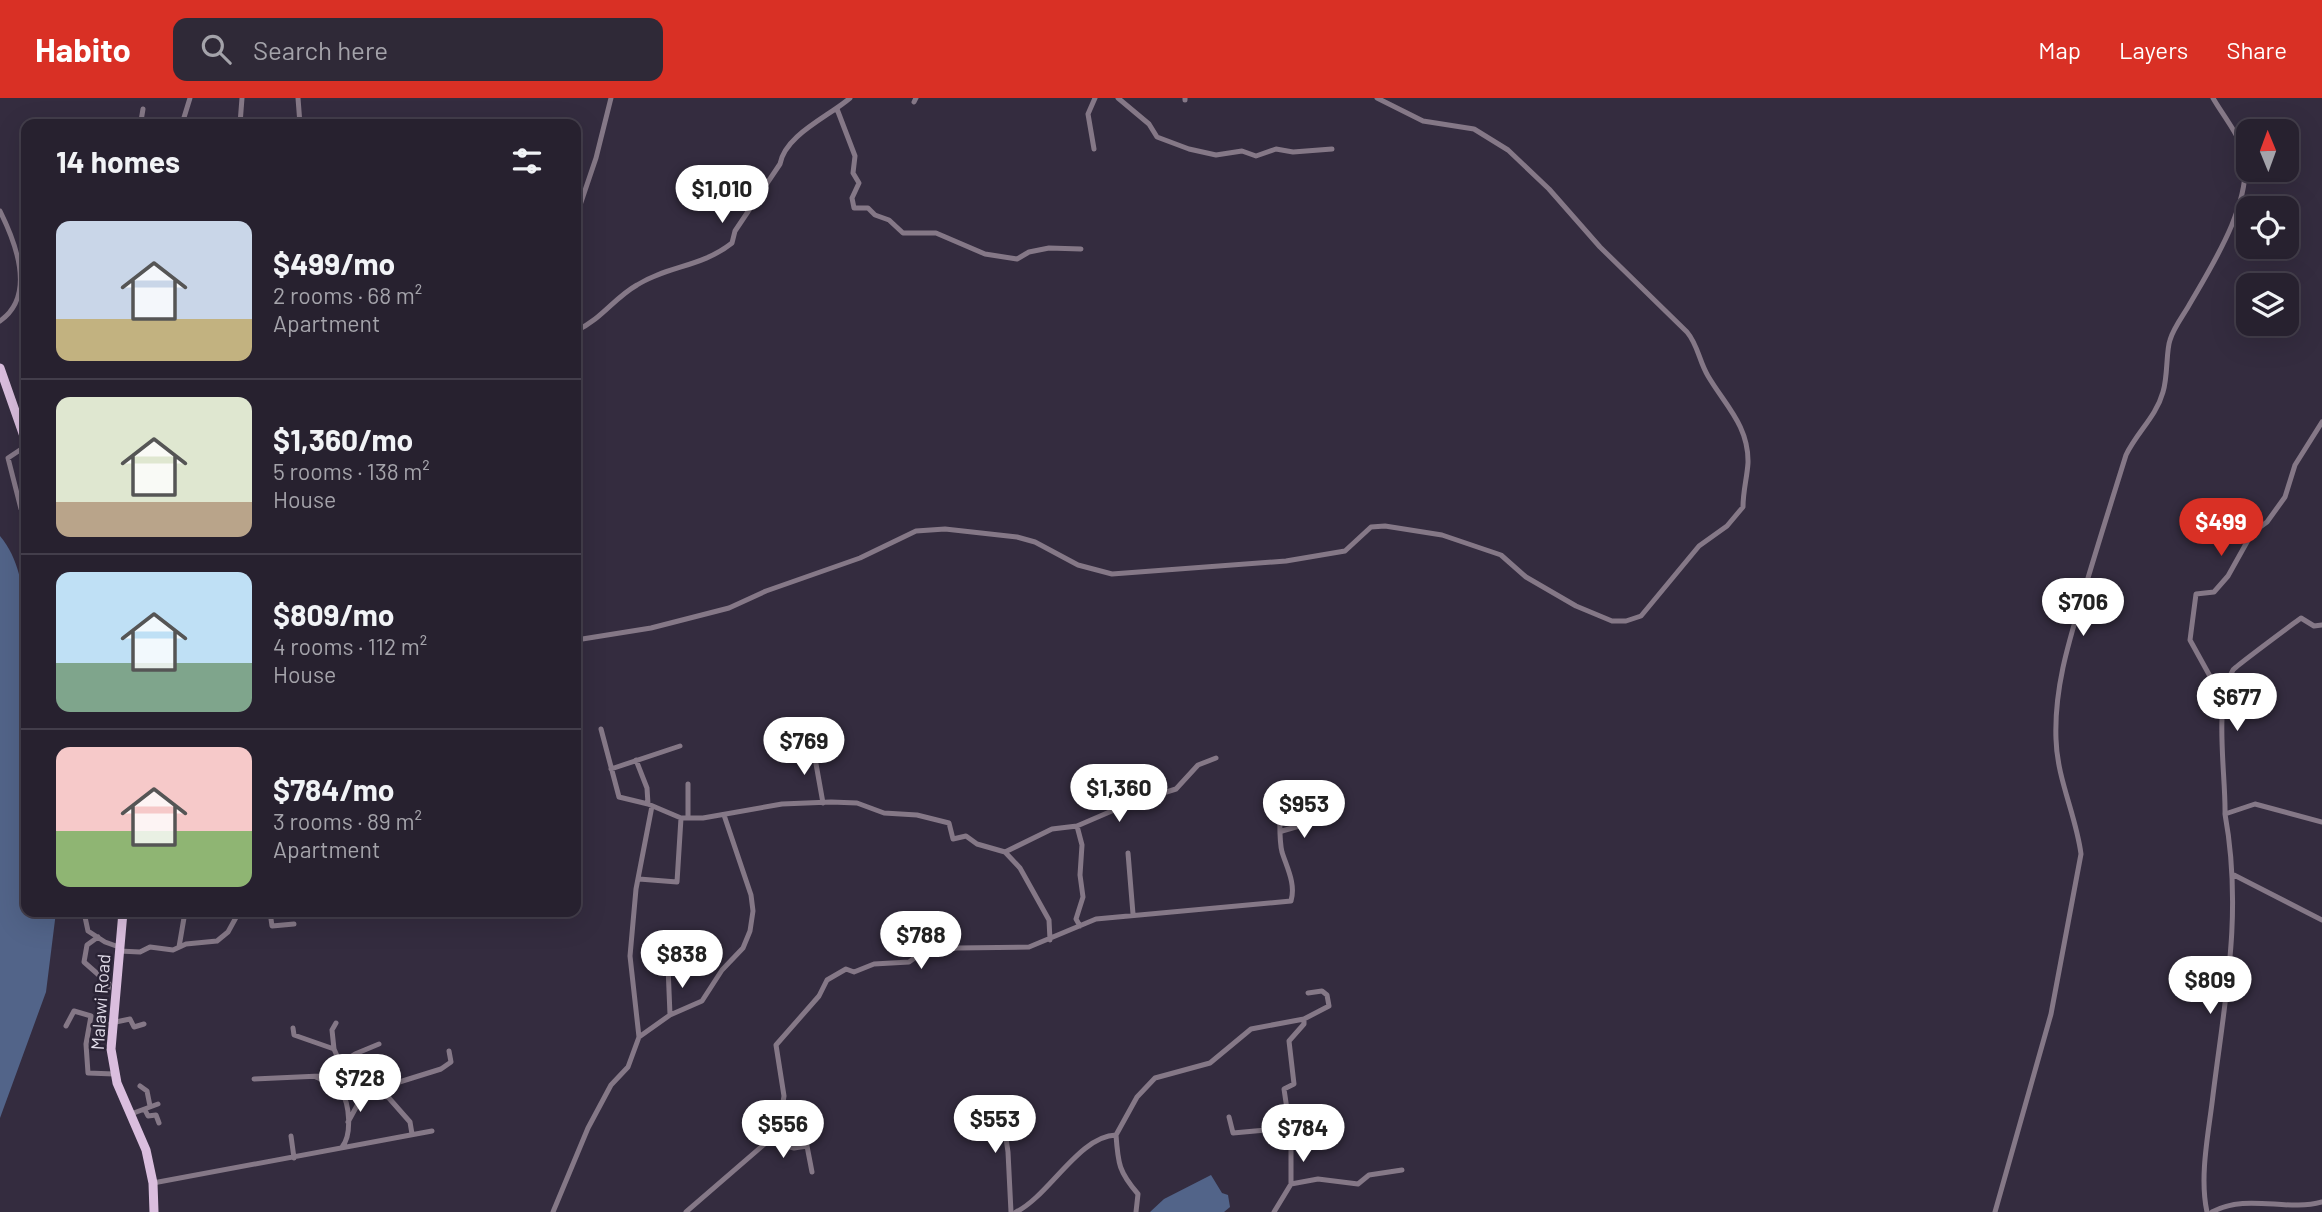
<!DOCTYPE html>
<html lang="en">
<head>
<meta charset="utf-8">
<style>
	:root { --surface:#27212f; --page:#2f2937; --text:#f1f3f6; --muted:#a4a3aa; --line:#433e4b; --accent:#d93025 }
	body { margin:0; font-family:Barlow,sans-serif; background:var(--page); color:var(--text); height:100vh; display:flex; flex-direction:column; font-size:26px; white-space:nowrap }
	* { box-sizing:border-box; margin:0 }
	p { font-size:23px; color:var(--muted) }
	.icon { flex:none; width:38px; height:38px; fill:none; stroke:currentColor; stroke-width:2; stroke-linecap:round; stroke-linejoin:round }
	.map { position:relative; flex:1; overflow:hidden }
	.panel { position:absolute; left:21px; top:21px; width:560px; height:798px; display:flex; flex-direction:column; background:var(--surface); border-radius:14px; box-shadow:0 7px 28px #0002,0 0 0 2px var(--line) }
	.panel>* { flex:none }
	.needle { width:46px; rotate:359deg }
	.tools { position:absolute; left:2236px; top:21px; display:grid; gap:14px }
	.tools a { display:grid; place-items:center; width:63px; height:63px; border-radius:14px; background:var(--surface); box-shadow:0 7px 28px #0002,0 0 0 2px var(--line); font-size:35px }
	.price { position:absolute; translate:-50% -60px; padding:0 16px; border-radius:24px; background:#fff; color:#222; font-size:23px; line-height:46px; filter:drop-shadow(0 2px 4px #0008) }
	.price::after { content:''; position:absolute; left:50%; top:42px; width:21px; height:16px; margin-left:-10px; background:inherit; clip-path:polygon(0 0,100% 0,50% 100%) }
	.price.on { background:var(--accent); color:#fff }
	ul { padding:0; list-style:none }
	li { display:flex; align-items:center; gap:21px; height:175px; padding:0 35px }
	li+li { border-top:2px solid var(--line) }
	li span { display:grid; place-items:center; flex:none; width:196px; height:140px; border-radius:14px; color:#555 }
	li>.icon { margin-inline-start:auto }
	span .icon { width:84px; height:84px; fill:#fffc; stroke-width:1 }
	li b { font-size:30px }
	h2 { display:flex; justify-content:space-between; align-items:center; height:84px; padding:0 35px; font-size:30px }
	header { display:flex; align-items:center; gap:42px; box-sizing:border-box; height:98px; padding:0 35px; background:var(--accent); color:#fff }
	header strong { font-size:33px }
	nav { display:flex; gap:38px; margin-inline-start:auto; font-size:24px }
	.search { width:490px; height:63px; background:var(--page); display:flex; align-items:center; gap:18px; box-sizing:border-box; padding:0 24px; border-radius:14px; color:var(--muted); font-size:26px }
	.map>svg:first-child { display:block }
	.water { fill:#526489 }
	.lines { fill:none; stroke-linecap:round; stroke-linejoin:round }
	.street { stroke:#857887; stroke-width:5 }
	.primary { stroke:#dabede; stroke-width:9 }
	.labels { text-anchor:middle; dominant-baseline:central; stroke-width:5; stroke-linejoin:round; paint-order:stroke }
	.street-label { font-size:18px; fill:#e1dce9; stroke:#2a2335 }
</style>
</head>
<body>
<header>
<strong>Habito</strong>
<div class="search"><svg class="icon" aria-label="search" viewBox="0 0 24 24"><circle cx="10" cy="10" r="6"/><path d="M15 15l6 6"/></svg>Search here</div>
<nav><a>Map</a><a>Layers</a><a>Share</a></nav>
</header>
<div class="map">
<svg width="2322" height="1114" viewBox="0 0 2322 1114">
	<rect width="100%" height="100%" fill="#342c3f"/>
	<path class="water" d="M0 438C19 461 22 487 26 516V814H56L46 894 0 1020Z
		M1211 1077 1222 1095 1228 1097 1230 1109 1224 1114H1150L1164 1101Z"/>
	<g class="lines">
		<path class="street" d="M298 0 300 26
			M1118 0 1149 26 1157 39 1189 51 1216 57 1242 53 1256 58 1276 51 1293 54 1332 51
			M1185 0V2
			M914 4 916 0
			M837 11 855 58 853 75 859 85 852 100 854 110H868L875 117 889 122 903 135H936L985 156 1017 161 1029 154 1049 150 1081 151
			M131 26V23H141L143 11
			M182 26 190 0
			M240 26 242 0
			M1094 51 1088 16 1095 0
			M0 113C16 145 36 198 0 223
			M576 119 596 60 611 0
			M576 233C603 220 614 200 637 187 667 168 702 169 732 145L735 133 780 66C785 37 828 19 850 0
			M21 411 8 360 26 348
			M2322 527 2314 528 2301 520C2293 526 2236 568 2233 572 2213 606 2226 676 2225 716L2255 706 2322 724
			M576 542 651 530 729 510 766 493 860 460 916 433 945 431 1017 439 1035 444 1078 467 1112 476 1286 463 1345 453 1371 429 1385 428 1442 437 1501 457 1526 479 1576 508 1612 523H1626L1641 518 1699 448 1727 428 1743 409C1743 393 1747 380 1748 365 1749 328 1725 307 1708 278 1699 263 1698 247 1687 234L1600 149 1549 91 1508 52 1474 31 1423 23 1377 0
			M2222 600 2190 542 2196 496 2214 494 2228 478 2252 435 2267 424 2285 399 2295 367 2322 324
			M601 631 619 699 648 706 681 720H703L782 706 831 704 857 705 884 715 917 717 949 725 953 741 966 738 977 746 1005 754 1020 770 1049 822 1050 842
			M808 641 813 649 823 705
			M636 662 647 690 648 706
			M611 671 680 648
			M688 720V686
			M1077 728 1082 747 1080 777 1083 799 1076 821 1080 828
			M1282 733 1334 718
			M1005 754 1052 731 1077 728 1128 706 1176 691 1198 667 1216 660
			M1128 755 1133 816
			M2234 777 2322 822
			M639 781 677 784 681 720
			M270 814 272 828 294 826
			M85 819 88 833 105 844 119 849
			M98 839 87 847 84 864 109 886 108 891 99 892
			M179 849 185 814
			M119 853 140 854 150 849 173 852 186 846 217 843 228 834 239 814
			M668 868 670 917
			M111 925 130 921 134 929 144 926
			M66 928 74 913 91 918 86 946 88 975 114 976
			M293 930 294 937 334 951 352 992 388 999 410 1024 412 1036
			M639 939 670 917 702 903 722 872 743 850 750 833 753 813 751 797 724 717
			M334 951 332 932 336 925
			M316 979C324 983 335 986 341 993 350 1006 352 1037 342 1049
			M254 981 320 978 355 956 379 946
			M140 988 147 993 150 1008
			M1000 1000 1008 1054 1011 1114
			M145 1012 148 1018 156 1017 159 1025
			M131 1016 158 1006
			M1229 1019 1233 1035 1266 1032 1270 1040 1289 1046
			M348 1024 364 995 441 971 451 964 449 953
			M1116 1037C1118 1066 1119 1074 1138 1096L1136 1114
			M291 1038 294 1060
			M768 1043 794 1050 807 1048 812 1074
			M153 1085 432 1033
			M1291 1086V1038L1284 991 1294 986 1289 943 1304 926V921
			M553 1114 588 1030 611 987 628 969 639 939 630 858 636 791 652 708
			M686 1114 768 1043 781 1017 784 998 776 947 819 898 827 882 846 871 854 874 874 866 909 864 923 854 957 850 1029 849 1096 821 1291 803C1296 786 1287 770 1282 754 1279 742 1279 703 1283 692
			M1016 1114C1049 1098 1079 1038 1116 1037L1137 999 1155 980 1210 965 1251 931 1304 921 1329 908 1327 897 1322 893 1308 895
			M1274 1114 1291 1086 1318 1081 1358 1086 1369 1077 1402 1072
			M1995 1114 2051 916 2081 756C2076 717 2057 681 2056 641 2054 588 2070 540 2085 490 2098 446 2112 402 2126 357 2137 334 2156 319 2163 294 2168 278 2166 253 2170 242 2173 231 2182 219 2188 209 2211 169 2253 105 2244 56 2240 38 2222 16 2213 0
			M2207 1114C2199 1078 2209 1033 2213 997 2225 900 2243 815 2225 716
			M2212 1114C2247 1095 2286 1114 2322 1104"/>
		<path class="primary" d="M0 270 26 344
			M123 814 111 951 117 985 146 1052 153 1085 154 1114"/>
	</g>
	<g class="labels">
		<g class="street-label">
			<text transform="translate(100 904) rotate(-86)">Malawi Road</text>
		</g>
	</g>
</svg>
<div class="tools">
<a><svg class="needle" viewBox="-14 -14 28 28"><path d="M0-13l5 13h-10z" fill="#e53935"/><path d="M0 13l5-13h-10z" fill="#a4a3aa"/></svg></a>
<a><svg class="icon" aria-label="locate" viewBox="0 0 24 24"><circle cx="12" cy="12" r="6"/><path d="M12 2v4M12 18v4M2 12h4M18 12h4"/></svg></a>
<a><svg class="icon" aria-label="layers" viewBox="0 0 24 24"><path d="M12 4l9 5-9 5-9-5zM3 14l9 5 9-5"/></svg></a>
</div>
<b class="price" style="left:722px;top:127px">$1,010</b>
<b class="price on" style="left:2221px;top:460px">$499</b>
<b class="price" style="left:2083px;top:540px">$706</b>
<b class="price" style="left:2237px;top:635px">$677</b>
<b class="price" style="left:804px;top:679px">$769</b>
<b class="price" style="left:1119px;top:726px">$1,360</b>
<b class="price" style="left:1304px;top:742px">$953</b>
<b class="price" style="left:921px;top:873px">$788</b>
<b class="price" style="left:682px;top:892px">$838</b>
<b class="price" style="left:2210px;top:918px">$809</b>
<b class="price" style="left:360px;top:1016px">$728</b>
<b class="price" style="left:995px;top:1057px">$553</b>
<b class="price" style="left:783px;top:1062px">$556</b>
<b class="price" style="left:1303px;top:1066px">$784</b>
<section class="panel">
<h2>14 homes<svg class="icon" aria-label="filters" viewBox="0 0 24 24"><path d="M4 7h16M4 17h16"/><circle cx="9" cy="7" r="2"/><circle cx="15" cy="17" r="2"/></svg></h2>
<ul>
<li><span style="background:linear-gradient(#c9d6e8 70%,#c2b280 0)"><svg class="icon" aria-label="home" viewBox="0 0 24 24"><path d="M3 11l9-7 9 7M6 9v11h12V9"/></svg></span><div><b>$499/mo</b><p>2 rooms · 68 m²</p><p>Apartment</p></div></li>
<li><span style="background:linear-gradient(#dfe7d0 75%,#b9a48a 0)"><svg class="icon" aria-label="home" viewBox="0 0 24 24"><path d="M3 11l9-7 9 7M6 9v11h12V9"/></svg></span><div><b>$1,360/mo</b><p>5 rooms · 138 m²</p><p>House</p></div></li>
<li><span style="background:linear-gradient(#bfe0f5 65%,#7fa58c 0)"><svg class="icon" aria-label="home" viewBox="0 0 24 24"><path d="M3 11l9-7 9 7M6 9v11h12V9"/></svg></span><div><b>$809/mo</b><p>4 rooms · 112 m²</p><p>House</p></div></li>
<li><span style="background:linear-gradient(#f6c9c9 60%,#8fb573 0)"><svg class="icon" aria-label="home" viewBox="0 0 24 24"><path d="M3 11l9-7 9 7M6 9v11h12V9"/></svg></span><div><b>$784/mo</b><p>3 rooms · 89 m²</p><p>Apartment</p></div></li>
</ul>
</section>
</div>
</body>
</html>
